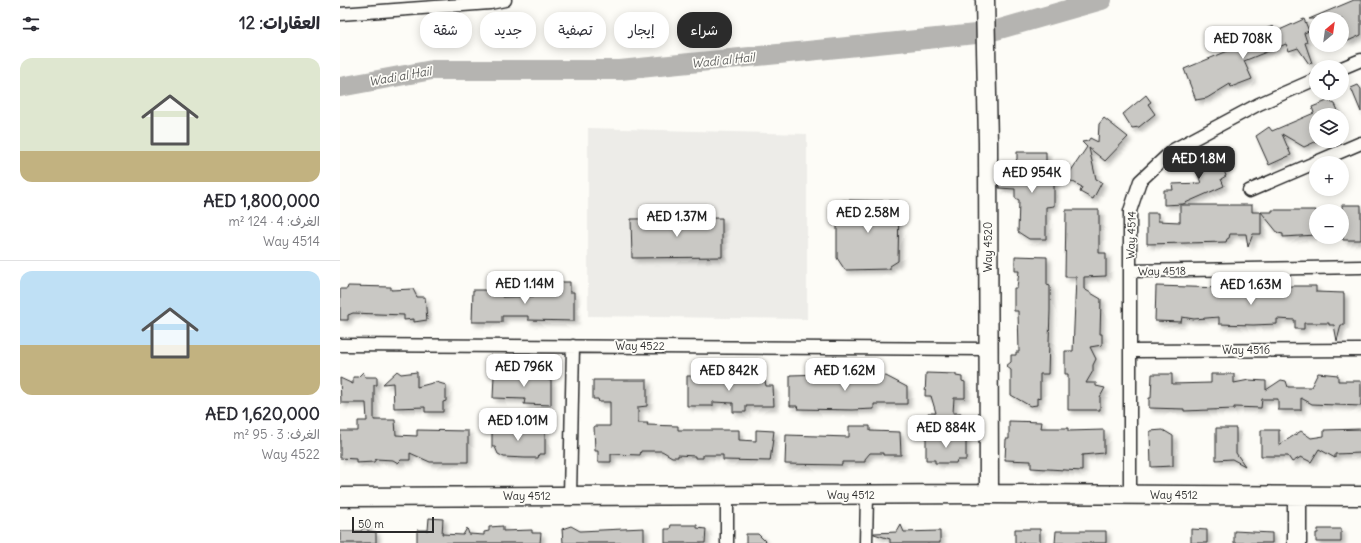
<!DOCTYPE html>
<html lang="ar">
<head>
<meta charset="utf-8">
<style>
	:root { --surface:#fff; --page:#f2f2f3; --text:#2b2b33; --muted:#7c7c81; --line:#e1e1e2; --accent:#2b2b2b }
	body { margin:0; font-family:Delius,"Playpen Sans Arabic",sans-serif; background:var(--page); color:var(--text); direction:rtl; height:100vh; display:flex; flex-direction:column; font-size:15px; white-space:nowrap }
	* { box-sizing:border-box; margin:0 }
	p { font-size:13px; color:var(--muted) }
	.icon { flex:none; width:22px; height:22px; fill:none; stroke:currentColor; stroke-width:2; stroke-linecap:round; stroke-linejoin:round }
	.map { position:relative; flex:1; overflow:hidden; direction:ltr }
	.panel { display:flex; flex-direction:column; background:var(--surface); width:340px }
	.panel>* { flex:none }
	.guide { position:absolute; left:12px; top:12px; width:380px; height:36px; direction:rtl; display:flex; gap:8px }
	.needle { width:26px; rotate:29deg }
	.tools { position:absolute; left:969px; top:12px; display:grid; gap:8px }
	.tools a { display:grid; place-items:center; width:40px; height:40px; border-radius:50%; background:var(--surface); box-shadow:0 2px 10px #0003; font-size:20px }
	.scale { position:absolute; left:12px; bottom:10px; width:82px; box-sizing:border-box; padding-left:4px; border:2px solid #2b2b2b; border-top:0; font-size:11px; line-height:14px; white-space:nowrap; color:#2b2b2b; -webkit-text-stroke:3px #fdfcf7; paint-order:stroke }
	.price { position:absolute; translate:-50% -34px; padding:0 9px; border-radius:8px; background:#fff; color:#222; font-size:13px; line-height:26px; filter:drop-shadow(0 1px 2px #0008) }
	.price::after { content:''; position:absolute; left:50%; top:24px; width:12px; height:9px; margin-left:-6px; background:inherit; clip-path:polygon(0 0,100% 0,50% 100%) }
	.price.selected { background:var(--accent); color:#fff }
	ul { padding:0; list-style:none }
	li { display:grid; align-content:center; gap:8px; height:212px; padding:0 20px }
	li+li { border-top:1px solid var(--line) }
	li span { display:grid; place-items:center; height:124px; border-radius:12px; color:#555 }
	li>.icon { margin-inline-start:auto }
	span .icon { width:72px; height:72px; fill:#fffc; stroke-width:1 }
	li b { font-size:17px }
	h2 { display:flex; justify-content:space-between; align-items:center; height:48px; padding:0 20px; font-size:17px }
	.pill { padding:0 14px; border-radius:16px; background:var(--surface); box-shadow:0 2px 10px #0003; font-size:14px; line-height:36px }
	.pill.selected { background:var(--accent); color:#fff }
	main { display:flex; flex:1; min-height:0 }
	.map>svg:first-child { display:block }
	.built { fill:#edece8 }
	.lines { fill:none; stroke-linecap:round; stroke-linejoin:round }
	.river { stroke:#b5b4b1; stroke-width:20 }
	.building { fill:#c9c8c4; stroke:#2b2b2b; filter:url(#shadow) }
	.street-casing { stroke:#2b2b2b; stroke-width:15 }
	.secondary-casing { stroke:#2b2b2b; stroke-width:21 }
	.street { stroke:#fdfcf7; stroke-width:12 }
	.secondary { stroke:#fdfcf7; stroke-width:18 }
	.labels { text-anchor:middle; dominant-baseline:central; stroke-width:3.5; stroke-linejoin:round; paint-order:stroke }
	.street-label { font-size:11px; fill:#2b2b2b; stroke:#fdfcf7 }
	.water-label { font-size:12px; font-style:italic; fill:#5b5b5a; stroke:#fdfcf7 }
</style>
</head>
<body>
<main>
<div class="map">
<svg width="1021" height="543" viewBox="0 0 1021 543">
	<defs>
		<filter id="shadow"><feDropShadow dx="3.5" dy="3.5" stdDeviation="2" flood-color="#0004"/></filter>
	</defs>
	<rect width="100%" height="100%" fill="#fdfcf7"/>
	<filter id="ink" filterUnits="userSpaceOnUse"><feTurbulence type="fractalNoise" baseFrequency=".025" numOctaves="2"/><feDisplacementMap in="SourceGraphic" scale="8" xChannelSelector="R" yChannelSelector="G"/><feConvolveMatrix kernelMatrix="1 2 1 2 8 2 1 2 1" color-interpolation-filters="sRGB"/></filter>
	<g filter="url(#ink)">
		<path class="built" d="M248 128 467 134V319L248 316Z"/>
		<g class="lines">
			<path class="river" d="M0 87 92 70H280L646 33 762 0"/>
		</g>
		<path class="building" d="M1014 0H1021V35L1008 41 1006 38 1002 39V19H969Z
			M964 19 969 31 964 33 967 42 965 43 972 63 969 64 958 48 949 51 946 44 904 61 912 79 891 87 890 84 867 98 856 100 844 69 912 41 910 35 933 26 935 32Z
			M1018 85 1021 89V112L1011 88Z
			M806 95 811 102 808 104 815 114 799 127 792 128 783 114Z
			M987 101 995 104 1000 115H976V141H977L964 147 942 134 951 155 929 165 916 136 929 127 932 131 974 113 972 107Z
			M764 118 788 137 765 161 749 148 756 179 762 182 753 199 740 192 742 187 726 178 747 147 742 142 748 141 750 138 758 142 759 124Z
			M870 148 873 154 878 153 886 176 881 179 884 186 843 204 824 205V190H833L832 184 861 183 852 160 858 157 856 153Z
			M677 152H706V179H714V206L706 207V239H689L678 232 679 200 675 198V189L659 188V181H678L675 162 677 159Z
			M504 200 559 201 558 261 550 266V269L505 270 497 258V201Z
			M840 205H912V212H921V234H913L908 247 906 234H890L889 238 887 239 886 242 807 244V213H818V221L840 222Z
			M1002 205H1021V240H1003Z
			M726 210H759V253H766V276L744 277V289L761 299 760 334H762V345L750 347 756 359 753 365V371L746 383H756V386L765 388 760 397V410H728V374H725V351H733L736 277H725Z
			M932 210H976V235L943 237V234L938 233 921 212H932Z
			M382 218V257L292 258 291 219Z
			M675 256 707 257V285L710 286V310L708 374H700V399L697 398V405L690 406 671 395V370L666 366 671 362V355H676V352H679L678 311H674V288H677L679 271H675Z
			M209 282H230V292H234V321L188 320V316H162V322H132L133 290H163L162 297 205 296V293L209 292Z
			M8 286 51 287V290L73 289 77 297H85L87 320 74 322V319L64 320V315L13 313 8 315V320H0V289H7Z
			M816 286 950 290V286H976V292L1004 293V325H1001L997 341 994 325H989V323H964V329H955V320L937 319V324L913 325 879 324V317L854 319 842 317 841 322 815 321Z
			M57 371 61 374 77 372V387L96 382 106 385V401L103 402V412H85V407L54 408 53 383 43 384Z
			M23 372 25 377H37V385H34V420H55L56 435 77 436V430L128 431V462H90L70 453V460H61L58 463 53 460 36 459 34 462 16 463V459L0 458V431H18V421H27L26 403H1L0 378 13 384V377H18Z
			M485 372H497L498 374 534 375V378L546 376 567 387V404H534V409L512 410 458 409 457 406H450V375L485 374Z
			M189 373H208V380H211V405L184 404 185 399 153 398 154 375 189 376Z
			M586 373 616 374V376L622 377V381L625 382V398H614L613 413H621V420L587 422 588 413H596L591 396H585Z
			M978 373 998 375V381H1021V406L972 404 961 398V410H938V399H922L921 408 894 407V409L844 411V409L809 408V398H811L812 374H832V384L871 383V374H894V383L909 380 926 381V390L941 380 946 381 948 387H971Z
			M347 376H373V383L385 377 390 378 394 376 414 380V376L425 381 426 386H433L434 406H406V412H393V403L373 402V406H347Z
			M253 380H307V406L298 407V423H308L307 425 338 426V430H399V440L416 441V430L434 431 430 461 383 460V455H363V458H355V456L338 455V457H332L322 451H301L300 455 271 454V462H258V451H255L254 426H270V402H259L258 399H253Z
			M167 421V430L185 431V426H193L194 429 205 430V454H199L198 458H185L164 457 158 454 155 447H152V431L155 429V422Z
			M669 421 702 422 701 428H728V431L764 430V453L742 455V471L691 468V461L665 460 666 439H669Z
			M509 426H530V431L560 432 561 455H543V453H530L525 459V462H502V465L445 464 446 435 509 437Z
			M876 428H896V453L905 466 892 459 876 460Z
			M1021 429V453L995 454V458L979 449 971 462 961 457 952 462 948 456H921V430H939V445L961 431 971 438 984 436V430Z
			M823 430 833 436V466L811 467 810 431Z
			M626 436V460H617L616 463H595V460H586V437Z
			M89 518 103 519 102 534 123 535 127 528 129 534 144 535V532L149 531V527L163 526V531L192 530V533H201L200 543H77V530H88Z
			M26 521 28 531 36 532V543H0V531H21Z
			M331 525H357V528L366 529 365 543H325V529H330Z
			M561 525 564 532 600 531V543H550V539L534 534V533L557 532Z
			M231 526 240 531 304 528V543H223L222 529Z
			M675 529H700V543H675Z
			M851 529 867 530V543H851Z
			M978 529H1001V542H976V533H978Z
			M716 531H766V543H715Z
			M894 531 932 533V543H894Z
			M406 534H418L427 543H406Z"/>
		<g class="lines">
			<g class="street-casing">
				<path id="street" d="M0 14 150 3 165 0
					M1002 68 1021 60
					M909 191 1021 143
					M790 271 1021 267
					M0 345 648 349
					M790 351 1021 350
					M387 495V543
					M790 495V211L800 181 833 150 919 104 976 79
					M230 496 233 346
					M526 543 527 495"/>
			</g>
			<g class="secondary-casing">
				<path id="secondary" d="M645 0 648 143 649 494
					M0 497 649 494 1021 496
					M957 543V496"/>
			</g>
			<use href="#street" class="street"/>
			<use href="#secondary" class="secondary"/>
		</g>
	</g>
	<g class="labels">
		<g class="street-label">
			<text transform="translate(791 235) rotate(-88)">Way 4514</text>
			<text transform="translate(648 247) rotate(-90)">Way 4520</text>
			<text transform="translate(822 271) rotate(-1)">Way 4518</text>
			<text x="300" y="346">Way 4522</text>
			<text x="906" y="350">Way 4516</text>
			<text x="511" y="495">Way 4512</text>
			<text x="834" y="495">Way 4512</text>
			<text x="187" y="496">Way 4512</text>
		</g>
		<g class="water-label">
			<text transform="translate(383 60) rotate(-6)">Wadi al Hail</text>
			<text transform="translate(60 76) rotate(-10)">Wadi al Hail</text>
		</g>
	</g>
</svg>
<div class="tools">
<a><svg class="needle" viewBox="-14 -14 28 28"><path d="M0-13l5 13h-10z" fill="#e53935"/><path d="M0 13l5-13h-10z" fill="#7c7c81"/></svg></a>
<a><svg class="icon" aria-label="locate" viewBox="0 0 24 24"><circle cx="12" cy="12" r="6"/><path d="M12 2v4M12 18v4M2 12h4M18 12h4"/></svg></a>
<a><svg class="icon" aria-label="layers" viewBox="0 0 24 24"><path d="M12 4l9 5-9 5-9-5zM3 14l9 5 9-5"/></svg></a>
<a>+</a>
<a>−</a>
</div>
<div class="scale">50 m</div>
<b class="price" style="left:903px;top:60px">AED 708K</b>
<b class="price selected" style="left:859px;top:180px">AED 1.8M</b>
<b class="price" style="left:692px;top:194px">AED 954K</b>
<b class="price" style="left:528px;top:234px">AED 2.58M</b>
<b class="price" style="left:337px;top:238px">AED 1.37M</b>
<b class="price" style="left:185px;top:305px">AED 1.14M</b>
<b class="price" style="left:911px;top:306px">AED 1.63M</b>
<b class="price" style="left:184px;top:388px">AED 796K</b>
<b class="price" style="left:389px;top:392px">AED 842K</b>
<b class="price" style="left:505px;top:392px">AED 1.62M</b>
<b class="price" style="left:178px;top:442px">AED 1.01M</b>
<b class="price" style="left:606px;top:449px">AED 884K</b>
<div class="guide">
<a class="pill selected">شراء</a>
<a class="pill">إيجار</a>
<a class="pill">تصفية</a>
<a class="pill">جديد</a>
<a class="pill">شقة</a>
</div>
</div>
<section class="panel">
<h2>العقارات: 12<svg class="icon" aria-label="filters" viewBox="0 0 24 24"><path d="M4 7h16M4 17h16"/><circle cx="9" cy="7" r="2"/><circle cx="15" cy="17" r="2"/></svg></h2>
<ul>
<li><span style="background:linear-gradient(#dfe7d0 75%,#c2b280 0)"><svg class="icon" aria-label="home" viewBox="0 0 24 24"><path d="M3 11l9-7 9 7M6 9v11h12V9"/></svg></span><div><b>AED 1,800,000</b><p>الغرف: 4 · 124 m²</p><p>Way 4514</p></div></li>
<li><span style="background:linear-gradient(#bfe0f5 60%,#c2b280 0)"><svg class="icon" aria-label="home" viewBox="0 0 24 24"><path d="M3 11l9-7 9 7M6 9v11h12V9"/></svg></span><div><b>AED 1,620,000</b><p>الغرف: 3 · 95 m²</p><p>Way 4522</p></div></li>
</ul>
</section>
</main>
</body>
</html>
